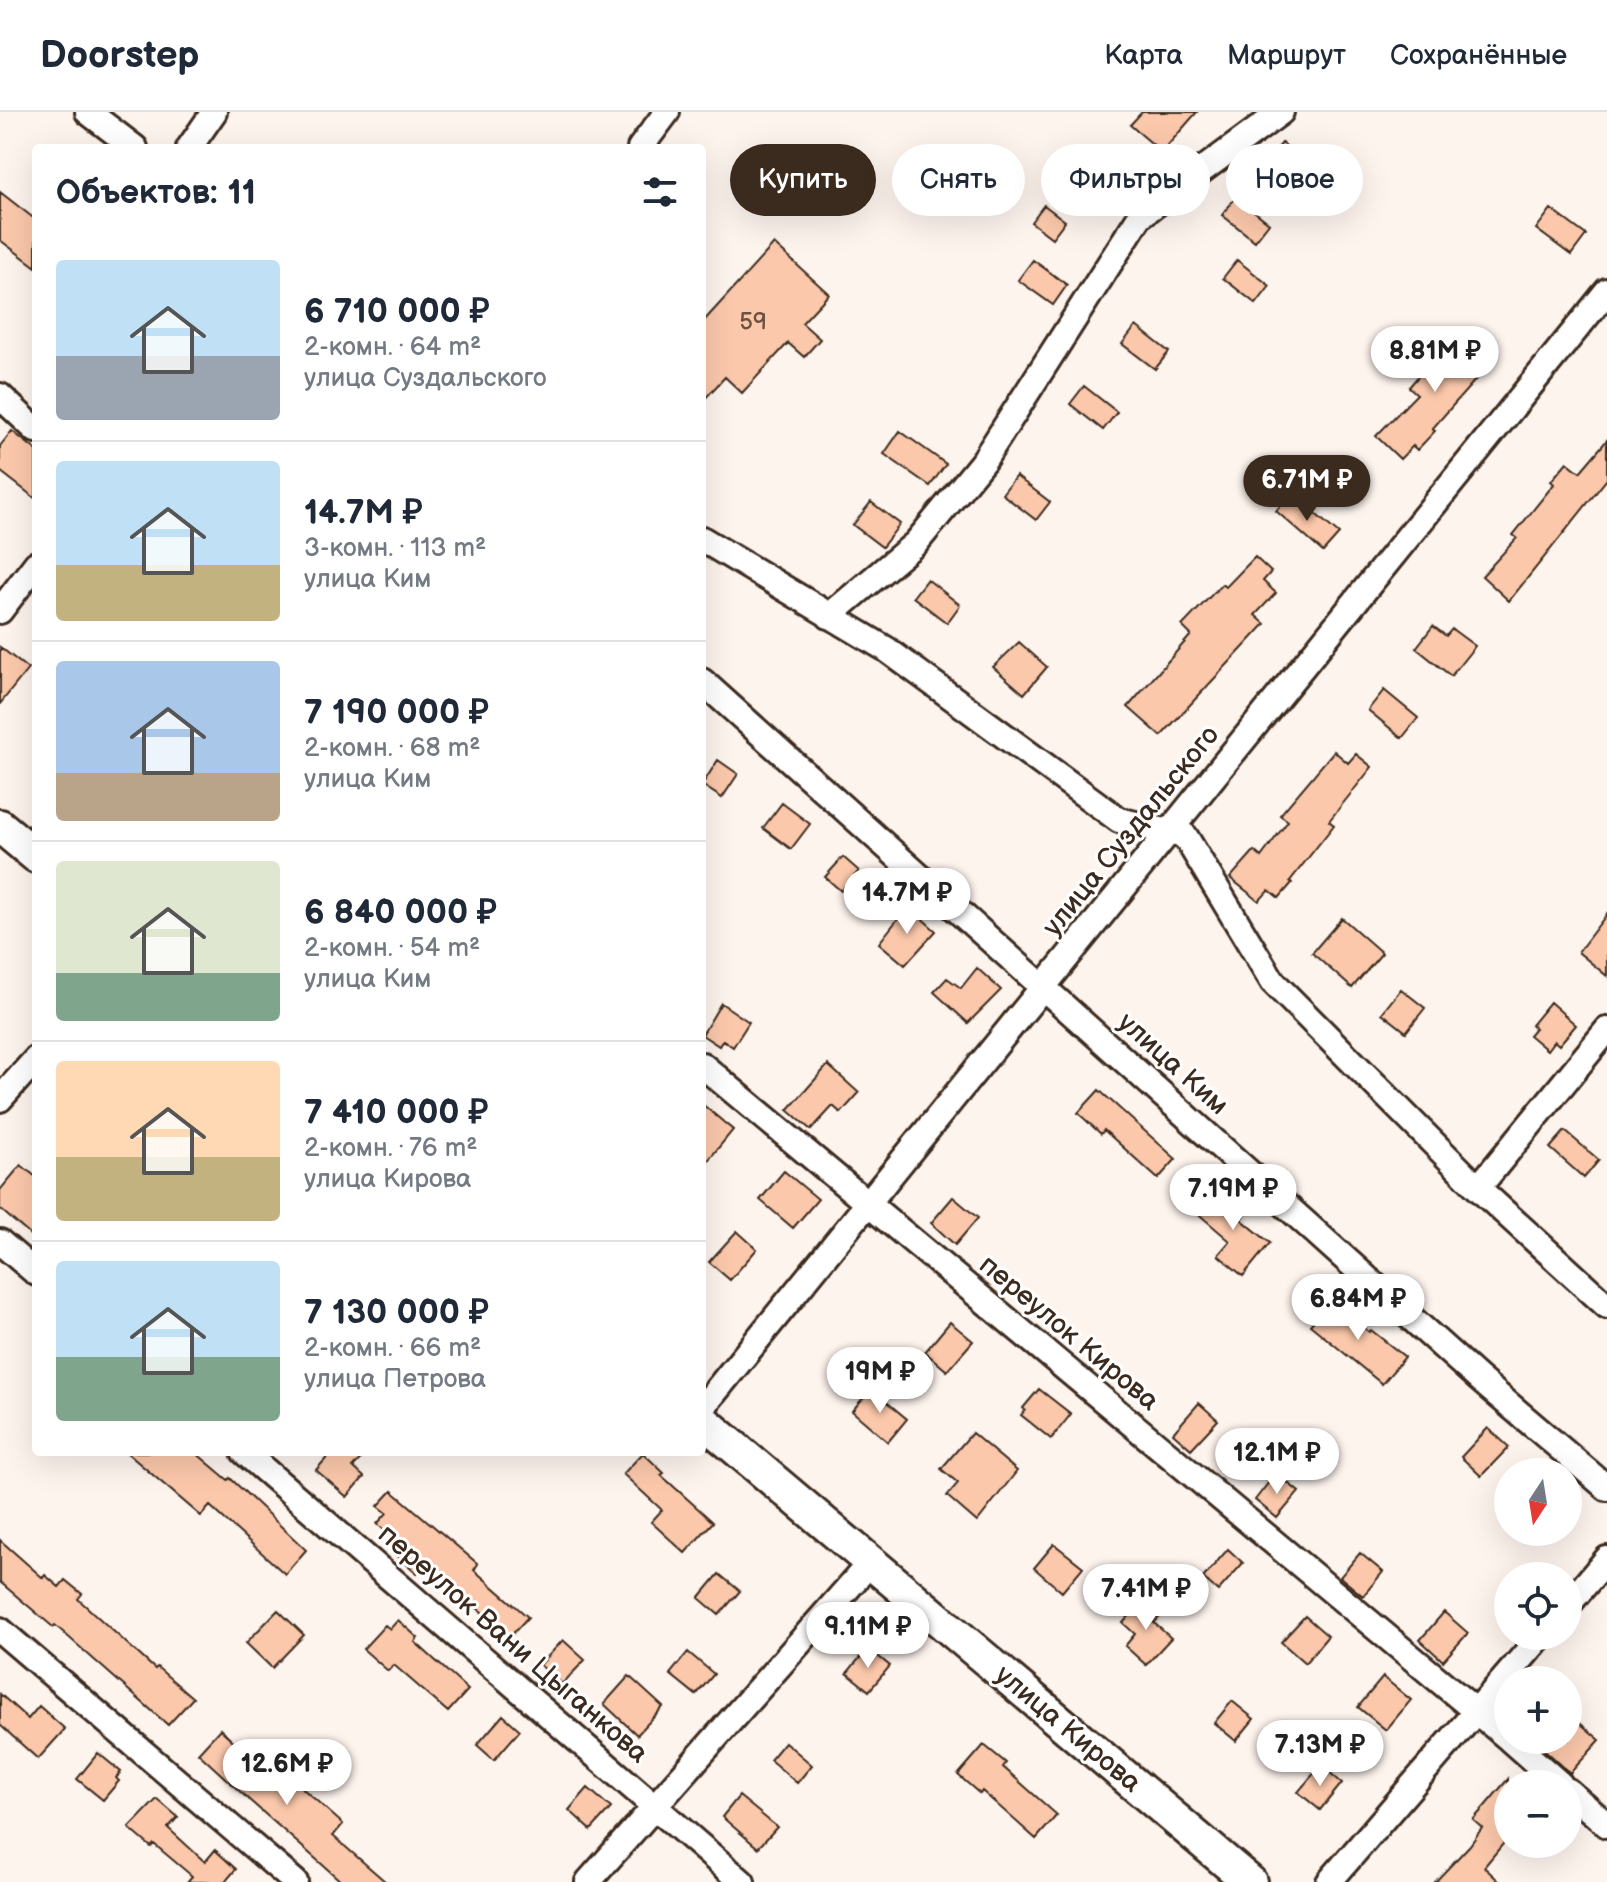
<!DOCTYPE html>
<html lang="ru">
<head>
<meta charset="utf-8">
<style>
	:root { --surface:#fff; --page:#f2f2f3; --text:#1f2937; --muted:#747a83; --line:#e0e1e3; --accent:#3b2a1e }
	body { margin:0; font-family:"Balsamiq Sans",sans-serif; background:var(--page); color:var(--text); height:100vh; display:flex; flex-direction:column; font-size:30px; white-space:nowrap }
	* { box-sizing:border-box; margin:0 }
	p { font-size:26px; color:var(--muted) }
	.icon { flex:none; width:44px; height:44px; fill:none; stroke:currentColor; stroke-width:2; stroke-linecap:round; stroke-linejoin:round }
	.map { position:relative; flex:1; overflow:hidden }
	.drawer { position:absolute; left:32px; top:32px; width:674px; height:1312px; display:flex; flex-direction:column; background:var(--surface); border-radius:8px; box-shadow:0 8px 32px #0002 }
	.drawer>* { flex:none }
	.top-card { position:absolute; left:730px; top:32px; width:756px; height:72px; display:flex; gap:16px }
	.needle { width:52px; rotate:192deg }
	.buttons { position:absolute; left:1494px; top:1346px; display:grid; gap:16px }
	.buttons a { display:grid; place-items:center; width:88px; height:88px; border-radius:50%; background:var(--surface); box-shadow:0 8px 32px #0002; font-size:40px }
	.price { position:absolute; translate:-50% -68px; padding:0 18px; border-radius:28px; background:#fff; color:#222; font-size:26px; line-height:52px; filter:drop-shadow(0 2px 4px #0008) }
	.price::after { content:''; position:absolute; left:50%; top:48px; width:24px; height:18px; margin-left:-12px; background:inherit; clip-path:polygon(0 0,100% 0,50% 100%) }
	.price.active { background:var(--accent); color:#fff }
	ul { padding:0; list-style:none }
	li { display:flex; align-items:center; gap:24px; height:200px; padding:0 24px }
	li+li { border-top:2px solid var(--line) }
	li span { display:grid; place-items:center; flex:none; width:224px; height:160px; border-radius:8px; color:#555 }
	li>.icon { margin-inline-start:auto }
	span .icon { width:96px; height:96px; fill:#fffc; stroke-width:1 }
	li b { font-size:34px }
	h2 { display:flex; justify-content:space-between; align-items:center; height:96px; padding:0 24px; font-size:34px }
	.pill { padding:0 28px; border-radius:36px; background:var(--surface); box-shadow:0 8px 32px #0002; font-size:28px; line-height:72px }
	.pill.active { background:var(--accent); color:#fff }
	header { display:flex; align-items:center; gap:48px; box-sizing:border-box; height:112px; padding:0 40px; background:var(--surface); border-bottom:2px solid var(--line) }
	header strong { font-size:38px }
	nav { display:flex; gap:44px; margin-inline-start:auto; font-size:28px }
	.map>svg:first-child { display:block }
	.building { fill:#fbc8ab; stroke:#3b2a1e; stroke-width:2 }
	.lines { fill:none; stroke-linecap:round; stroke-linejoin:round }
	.street-casing { stroke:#3b2a1e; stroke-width:30 }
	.secondary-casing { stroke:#3b2a1e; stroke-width:38 }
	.street { stroke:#fff; stroke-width:24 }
	.secondary { stroke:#fff; stroke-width:32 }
	.labels { text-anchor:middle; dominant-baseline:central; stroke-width:6; stroke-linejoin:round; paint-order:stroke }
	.number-label { font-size:24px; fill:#6b5241 }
	.street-label { font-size:28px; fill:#3b2a1e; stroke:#fff }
</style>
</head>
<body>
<header>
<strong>Doorstep</strong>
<nav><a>Карта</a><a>Маршрут</a><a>Сохранённые</a></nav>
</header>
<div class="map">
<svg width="1607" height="1770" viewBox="0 0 1607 1770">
	<rect width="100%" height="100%" fill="#fef4ee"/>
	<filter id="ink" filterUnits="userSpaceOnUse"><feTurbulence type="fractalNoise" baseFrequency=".0125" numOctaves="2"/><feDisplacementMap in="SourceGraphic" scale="16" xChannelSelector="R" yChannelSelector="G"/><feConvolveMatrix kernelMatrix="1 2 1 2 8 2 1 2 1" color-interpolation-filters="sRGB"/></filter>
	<g filter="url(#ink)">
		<path class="building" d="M1142 0H1197L1162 40 1130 13Z
			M1282 31 1315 56 1302 74 1268 48Z
			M0 80 36 108V155L0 128Z
			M1236 85 1269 111 1255 129 1222 103Z
			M1044 93 1065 109 1052 126 1031 110Z
			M1551 97 1586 123 1571 143 1536 117Z
			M774 132 829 182 802 211 820 227 804 245 788 231 742 281 725 265 702 290V211Z
			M1033 148 1067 173 1053 193 1018 168Z
			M1237 148 1270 174 1256 192 1223 166Z
			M1136 214 1169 240 1155 257 1122 232Z
			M1458 218 1493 248 1432 317 1435 319 1417 338 1413 334 1400 347 1376 324 1417 282 1409 275Z
			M1084 274 1117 300 1103 318 1070 292Z
			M12 319 36 338V387L0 359V334Z
			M900 319 946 352 930 374 884 342Z
			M1607 328V367L1509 489 1482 464 1517 426 1513 423 1554 372 1551 369 1567 350 1580 360Z
			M1016 364 1050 390 1036 408 1002 382Z
			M1291 381 1339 422 1323 440 1276 399Z
			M871 390 900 412 882 435 853 413Z
			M1255 445 1271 460 1263 469 1276 481 1255 503 1265 512 1161 624 1128 595 1191 523 1182 514 1222 472 1226 475Z
			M927 467 960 493 947 511 913 485Z
			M1433 514 1446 524 1452 517 1475 534 1451 564 1416 536Z
			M1019 530 1047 555 1024 582 993 555Z
			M0 535 28 557 0 592Z
			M1384 578 1418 606 1402 626 1368 598Z
			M1334 639 1348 651 1356 642 1372 655 1329 709 1334 713 1290 769 1292 771 1279 786 1269 778 1259 789 1230 766 1254 739 1261 745 1288 709 1280 703Z
			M718 648 738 662 722 686 702 673Z
			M782 691 810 712 791 737 763 716Z
			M843 745 859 759 841 779 825 765Z
			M908 794 936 819 905 853 879 831Z
			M1607 802V864L1578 840Z
			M1342 806 1382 841 1352 876 1312 841Z
			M977 856 1001 878 968 911 934 880 947 866 961 876Z
			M1401 877 1425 896 1406 920 1382 901Z
			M1550 890 1576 913 1559 933 1554 929 1547 938 1529 923 1535 916 1531 913Z
			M721 891 749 910 733 935 723 928 719 934 702 923Z
			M828 953 859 981 841 1001 833 994 811 1018 788 998Z
			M1099 978 1176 1047 1158 1067 1104 1018 1101 1022 1078 1001Z
			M702 992 733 1018 702 1056Z
			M1565 1019 1599 1048 1584 1066 1550 1036Z
			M21 1053 36 1065V1128L0 1097V1078Z
			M784 1059 818 1087 793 1116 760 1088Z
			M1215 1076 1244 1103 1241 1107 1270 1131 1243 1164 1218 1143 1230 1129 1195 1099Z
			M953 1085 978 1106 955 1133 931 1111Z
			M737 1119 757 1137 730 1168 709 1150Z
			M1332 1188 1369 1220 1371 1218 1405 1245 1382 1272 1310 1213Z
			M950 1210 973 1229 947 1259 925 1240Z
			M871 1277 907 1307 888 1330 852 1299Z
			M1039 1277 1071 1302 1051 1327 1021 1303 1025 1298 1023 1296Z
			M1199 1291 1218 1308 1191 1337 1173 1321Z
			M1488 1316 1509 1335 1481 1364 1461 1345Z
			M972 1321 1017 1359 977 1410 947 1384 958 1371 941 1357Z
			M126 1340H195L228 1368 230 1366 306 1438 285 1462 210 1394 201 1404Z
			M332 1340H367L353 1355 364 1365 347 1385 316 1358Z
			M643 1341 664 1361 661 1363 713 1410 685 1441 651 1410 662 1398 623 1362Z
			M1276 1361 1299 1380 1277 1406 1255 1388Z
			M392 1379 478 1452 474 1458 528 1505 507 1528 482 1505 484 1502 425 1451 417 1461 396 1443 404 1434 377 1412 387 1401 378 1394Z
			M0 1428 43 1466 45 1463 59 1475 65 1468 82 1482 78 1487 155 1557 157 1555 193 1586 168 1613 55 1513 53 1515 0 1470Z
			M1054 1432 1083 1455 1062 1480 1034 1456Z
			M1228 1437 1243 1451 1218 1479 1203 1466Z
			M1360 1441 1383 1460 1363 1484 1340 1465Z
			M719 1462 740 1479 719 1503 699 1486Z
			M1146 1485 1163 1501 1154 1511 1171 1526 1146 1553 1125 1534 1135 1522 1123 1511Z
			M278 1498 304 1523 272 1556 246 1531Z
			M1444 1500 1468 1521 1443 1549 1420 1528Z
			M1305 1504 1328 1524 1305 1551 1281 1530Z
			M398 1508 418 1526 415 1530 468 1578 448 1600 394 1553 388 1559 363 1537 385 1513 390 1517Z
			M563 1528 585 1548 562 1572 540 1553Z
			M868 1536 890 1554 869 1579 847 1561Z
			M688 1540 714 1562 696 1583 670 1562Z
			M629 1564 663 1595 637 1623 604 1592Z
			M1383 1565 1411 1588 1386 1618 1358 1595Z
			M0 1582 28 1607 39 1594 65 1617 38 1647 0 1613Z
			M1232 1589 1254 1607 1236 1629 1214 1611Z
			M1568 1601 1600 1628 1570 1661 1534 1628H1568Z
			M503 1603 520 1618 494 1648 477 1633Z
			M220 1617 260 1653 267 1645 343 1712 333 1724 386 1770H342L248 1687 198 1641Z
			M785 1630 812 1653 797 1671 770 1648Z
			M984 1633 1006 1651 1003 1655 1057 1703 1036 1727 982 1679 980 1682 958 1663Z
			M98 1641 121 1660 116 1666 119 1669 103 1688 77 1667Z
			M1321 1653 1342 1671 1320 1698 1298 1680Z
			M1508 1667V1726L1484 1755 1500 1770H1435L1470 1733 1482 1716 1473 1708Z
			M588 1676 611 1696 591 1718 569 1698Z
			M739 1684 777 1715 758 1736 722 1705Z
			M157 1687 178 1705 168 1716 205 1750 215 1738 236 1757 225 1770H187L192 1764 154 1732 151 1735 129 1716Z"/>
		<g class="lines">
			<g class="street-casing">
				<path id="street" d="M88 0 135 36
					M189 36 214 0
					M640 36 667 0
					M0 284 36 318
					M702 427 886 537 1119 708 1185 724 1273 870 1478 1076 1607 1194
					M0 499 36 452
					M829 504 916 431 984 348 1140 104 1281 0
					M702 569 1479 1267 1607 1376
					M702 953 1508 1626
					M0 987 36 947
					M1478 1076 1607 918
					M0 1130 36 1161
					M702 1296 1607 179
					M244 1340 742 1770
					M1568 1493 1607 1447
					M0 1518 295 1770
					M1510 1628 1560 1672
					M1568 1679 1607 1713
					M588 1770 870 1451
					M1329 1770 1541 1524"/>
			</g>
			<g class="secondary-casing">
				<path id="secondary" d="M0 714 36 744
					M702 1308 1250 1770"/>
			</g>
			<use href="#street" class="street"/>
			<use href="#secondary" class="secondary"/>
		</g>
	</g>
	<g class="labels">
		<g class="number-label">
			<text x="753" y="209">59</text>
		</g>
		<g class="street-label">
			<text transform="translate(1131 719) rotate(-51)">улица Суздальского</text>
			<text transform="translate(1173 952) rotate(42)">улица Ким</text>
			<text transform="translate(1069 1221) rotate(40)">переулок Кирова</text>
			<text transform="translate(513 1532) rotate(41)">переулок Вани Цыганкова</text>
			<text transform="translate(1068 1617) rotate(40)">улица Кирова</text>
		</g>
	</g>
</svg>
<div class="buttons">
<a><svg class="needle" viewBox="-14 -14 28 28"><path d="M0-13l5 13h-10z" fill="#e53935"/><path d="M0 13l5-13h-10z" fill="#747a83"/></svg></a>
<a><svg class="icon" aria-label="locate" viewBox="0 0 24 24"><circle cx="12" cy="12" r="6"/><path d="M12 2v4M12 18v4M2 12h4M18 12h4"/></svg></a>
<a>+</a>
<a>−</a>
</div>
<b class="price" style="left:1435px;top:282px">8.81M ₽</b>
<b class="price active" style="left:1307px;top:411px">6.71M ₽</b>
<b class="price" style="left:907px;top:824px">14.7M ₽</b>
<b class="price" style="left:1233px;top:1120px">7.19M ₽</b>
<b class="price" style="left:1358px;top:1230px">6.84M ₽</b>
<b class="price" style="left:880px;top:1303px">19M ₽</b>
<b class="price" style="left:1277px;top:1384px">12.1M ₽</b>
<b class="price" style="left:1146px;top:1520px">7.41M ₽</b>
<b class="price" style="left:868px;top:1558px">9.11M ₽</b>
<b class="price" style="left:1320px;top:1676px">7.13M ₽</b>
<b class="price" style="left:287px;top:1695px">12.6M ₽</b>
<div class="top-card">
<a class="pill active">Купить</a>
<a class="pill">Снять</a>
<a class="pill">Фильтры</a>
<a class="pill">Новое</a>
</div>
<section class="drawer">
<h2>Объектов: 11<svg class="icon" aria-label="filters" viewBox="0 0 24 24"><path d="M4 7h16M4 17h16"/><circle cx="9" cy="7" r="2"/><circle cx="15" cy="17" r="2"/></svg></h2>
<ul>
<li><span style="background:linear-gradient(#bfe0f5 60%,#9aa5b1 0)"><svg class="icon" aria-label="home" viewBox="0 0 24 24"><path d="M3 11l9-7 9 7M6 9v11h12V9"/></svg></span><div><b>6 710 000 ₽</b><p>2-комн. · 64 m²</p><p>улица Суздальского</p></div></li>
<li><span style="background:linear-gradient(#bfe0f5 65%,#c2b280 0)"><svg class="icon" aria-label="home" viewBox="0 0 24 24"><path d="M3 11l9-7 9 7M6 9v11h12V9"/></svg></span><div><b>14.7M ₽</b><p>3-комн. · 113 m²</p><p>улица Ким</p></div></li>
<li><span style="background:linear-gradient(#a9c7e8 70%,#b9a48a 0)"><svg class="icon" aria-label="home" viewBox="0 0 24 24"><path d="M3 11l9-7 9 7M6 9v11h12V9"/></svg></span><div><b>7 190 000 ₽</b><p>2-комн. · 68 m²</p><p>улица Ким</p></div></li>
<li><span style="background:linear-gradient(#dfe7d0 70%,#7fa58c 0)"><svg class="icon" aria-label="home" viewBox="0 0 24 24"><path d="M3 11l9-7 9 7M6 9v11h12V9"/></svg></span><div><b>6 840 000 ₽</b><p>2-комн. · 54 m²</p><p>улица Ким</p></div></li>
<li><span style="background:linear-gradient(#ffd9b3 60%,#c2b280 0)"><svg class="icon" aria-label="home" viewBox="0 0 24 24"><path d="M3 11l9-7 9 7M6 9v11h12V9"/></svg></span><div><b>7 410 000 ₽</b><p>2-комн. · 76 m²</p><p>улица Кирова</p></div></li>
<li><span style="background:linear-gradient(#bfe0f5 60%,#7fa58c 0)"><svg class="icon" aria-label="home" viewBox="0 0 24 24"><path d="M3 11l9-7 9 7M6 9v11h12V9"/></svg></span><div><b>7 130 000 ₽</b><p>2-комн. · 66 m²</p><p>улица Петрова</p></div></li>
</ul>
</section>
</div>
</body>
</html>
